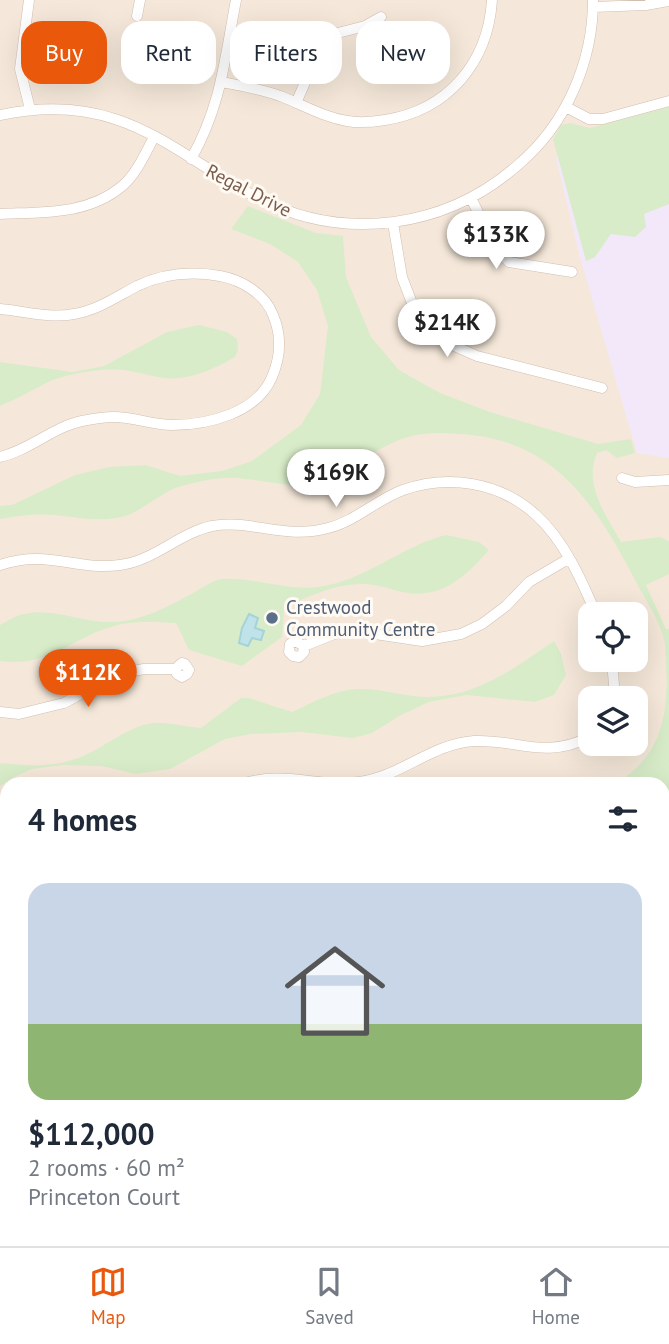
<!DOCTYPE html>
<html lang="en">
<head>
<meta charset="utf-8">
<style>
	:root { --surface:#fff; --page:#f6f6f7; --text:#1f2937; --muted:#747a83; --line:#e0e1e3; --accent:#ea580c }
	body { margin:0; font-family:"PT Sans",sans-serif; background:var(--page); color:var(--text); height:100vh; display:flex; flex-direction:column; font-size:26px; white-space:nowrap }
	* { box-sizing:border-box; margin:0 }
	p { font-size:23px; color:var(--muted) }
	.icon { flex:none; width:38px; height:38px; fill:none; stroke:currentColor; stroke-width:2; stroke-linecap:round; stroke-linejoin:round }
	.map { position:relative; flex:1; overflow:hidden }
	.details { position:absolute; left:0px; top:777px; width:670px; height:469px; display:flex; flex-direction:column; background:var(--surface); border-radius:21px 21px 0 0; box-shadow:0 7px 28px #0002 }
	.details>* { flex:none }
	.top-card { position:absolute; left:21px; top:21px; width:628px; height:63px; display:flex; gap:14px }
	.buttons { position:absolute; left:578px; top:602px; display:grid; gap:14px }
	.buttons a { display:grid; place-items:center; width:70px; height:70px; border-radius:14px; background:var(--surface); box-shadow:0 7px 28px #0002; font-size:35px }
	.price { position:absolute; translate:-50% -60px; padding:0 16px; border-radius:24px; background:#fff; color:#222; font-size:23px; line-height:46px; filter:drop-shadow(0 2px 4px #0008) }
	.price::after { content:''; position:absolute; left:50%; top:42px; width:21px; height:16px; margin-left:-10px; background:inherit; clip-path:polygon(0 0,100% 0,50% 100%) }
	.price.current { background:var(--accent); color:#fff }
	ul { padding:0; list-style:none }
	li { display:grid; align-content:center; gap:14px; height:371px; padding:0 28px }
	li span { display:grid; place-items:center; height:217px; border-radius:21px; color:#555 }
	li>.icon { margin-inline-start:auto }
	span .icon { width:126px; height:126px; fill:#fffc; stroke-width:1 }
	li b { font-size:30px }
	h2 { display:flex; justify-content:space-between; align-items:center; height:84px; padding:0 28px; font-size:30px }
	.chip { padding:0 24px; border-radius:21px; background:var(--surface); box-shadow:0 7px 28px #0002; font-size:24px; line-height:63px }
	.chip.current { background:var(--accent); color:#fff }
	.menu { display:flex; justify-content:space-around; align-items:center; height:98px; border-top:2px solid var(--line); background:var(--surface); font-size:19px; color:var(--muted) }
	.menu a { display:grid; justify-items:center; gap:4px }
	.menu .current { color:var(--accent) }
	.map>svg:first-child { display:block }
	.residential { fill:#f5e8da; fill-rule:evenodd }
	.education { fill:#f3e8fa }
	.green { fill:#d8ecc9 }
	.water { fill:#bfe3e8; stroke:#a5d3da; stroke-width:2 }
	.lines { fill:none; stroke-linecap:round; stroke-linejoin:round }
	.minor-casing { stroke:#d1beb0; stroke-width:11 }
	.major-casing { stroke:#dad1cd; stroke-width:14 }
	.minor { stroke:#fff; stroke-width:10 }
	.major { stroke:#fbd9a5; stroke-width:12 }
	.service-dot { fill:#5c6f8a; stroke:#fffaf3; stroke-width:2.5 }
	.labels { text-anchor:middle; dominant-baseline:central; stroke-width:6; stroke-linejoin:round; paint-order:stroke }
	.street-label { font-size:19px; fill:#7a5c4d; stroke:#fffaf3 }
	.service-label { font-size:19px; fill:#4e5e75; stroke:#fffaf3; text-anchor:start }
</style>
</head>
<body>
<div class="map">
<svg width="669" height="1246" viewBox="0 0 669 1246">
	<rect width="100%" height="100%" fill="#fdf6ec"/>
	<path class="residential" d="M0 0H669V1246H0ZM590 614H635V660H590ZM590 698H635V744H590ZM7 784H663V1239H7Z"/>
	<path class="education" d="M669 112V458L637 453 580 257 556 158 583 135Z"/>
	<path class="green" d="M669 107V204L644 214 646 227 635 237 611 234 595 257 586 261 553 139 561 125 570 123 590 128Z
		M248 206 316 233 343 236 346 277 371 337 399 370 440 393 490 412 598 444 631 439 635 453 617 458 606 450 597 453C583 484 606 515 621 542L660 537 669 541V574L646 585 666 629H669V812L663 814V784H615C669 752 669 702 665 645 662 623 644 598 634 578 597 508 558 444 471 435 451 433 428 431 408 437 375 446 332 484 303 485 280 486 257 479 234 478 217 477 198 482 182 486 158 492 141 515 116 518 97 521 81 518 63 516 42 513 21 515 0 519V506L12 505 75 475 109 467 146 465 180 476 222 471 252 461 301 425 320 394 328 326 317 290 298 262 270 244 231 229Z
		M199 325 227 332 237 339 238 350 235 357C214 369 189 381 164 378 141 375 127 367 101 370 83 372 64 375 48 382 32 390 17 399 0 406V362L73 372 104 366 167 332Z
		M446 535 479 542 489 550C465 577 441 600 403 592 389 589 374 583 360 584 332 585 309 596 284 608L282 637 242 666 189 650 176 623C155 622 132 620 111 627 70 639 47 668 0 661V625C8 621 16 615 24 614 54 607 84 624 114 622 142 621 169 606 193 593 202 588 213 580 222 579 254 577 286 591 318 587 365 581 401 546 446 535Z
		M554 641 561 654 566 675 554 695 535 702 466 695 429 702 401 715 372 733 353 738 301 732 251 734 225 739 170 769 136 774 101 766 64 765 32 769 14 777 0 786V763C29 766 58 768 85 755 106 746 129 726 153 723 168 722 186 727 201 728L241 698H249L292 712C314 702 334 690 358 689 381 688 405 697 428 697 477 697 516 667 554 641Z
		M669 1100V1246H561L558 1239H663V1101Z"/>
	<path class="water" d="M249 614 258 618 255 628 264 631 261 640 252 638 248 646 239 643 242 628Z"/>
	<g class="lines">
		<g class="minor-casing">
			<path id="minor" d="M29 0 20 69 30 109
				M593 7 646 5 669 1
				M137 16 140 0
				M221 82C242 86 263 89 283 97 305 106 324 117 347 121 359 123 373 122 385 120 448 110 488 63 492 0
				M296 103 324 39 330 35 365 26 381 17
				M566 107 589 119H603L669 101
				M0 115C38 107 78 107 115 119 167 136 210 174 258 198 345 243 447 228 519 164 566 124 593 62 593 0
				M191 159C221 107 225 57 236 0
				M471 198 495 247 509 262 572 272
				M0 214C42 212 87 215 121 187 136 175 145 154 154 137
				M393 223 402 277 412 303 430 327 452 345 477 356 602 388
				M0 309C25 311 49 319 74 314 98 310 116 297 137 286 164 273 191 271 220 276 242 280 265 294 273 315 282 336 281 356 272 377 257 413 208 425 172 425 153 425 134 417 114 417 104 417 92 419 82 421 53 427 30 450 0 457
				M622 478 635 482 669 480
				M0 565C48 549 76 571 120 565 154 561 179 533 212 526 250 519 286 540 328 528 356 521 376 500 403 490 448 474 500 482 536 515 564 540 582 581 596 614
				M304 646V652L299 657 293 656 289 652 290 644 295 641 304 646 334 634 355 631 422 641 461 634 482 624 506 606 529 582 568 559
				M612 660 615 698
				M0 712 19 714 64 703 112 677 128 672 144 669H175L182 663 185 664 189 670 187 674 182 677 177 674 175 669
				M242 784C285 770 317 788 359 782 400 777 431 744 474 741 519 739 543 760 590 737
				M0 844 7 840
				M663 873 669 872
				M0 971 7 973
				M663 979 669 978
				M3 986 7 1010
				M663 1092 669 1091
				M47 1239 49 1246
				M170 1239 171 1246
				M296 1239 297 1246
				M423 1239 426 1246
				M546 1239 549 1246
				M389 1246 406 1239"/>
		</g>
		<g class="major-casing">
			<path id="major" d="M0 1109 7 1146
				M0 1139 5 1177 0 1184
				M0 1192 7 1235
				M23 1239 25 1246"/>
		</g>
		<use href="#minor" class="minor"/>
		<use href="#major" class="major"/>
	</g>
	<circle class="service-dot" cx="272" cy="618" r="7"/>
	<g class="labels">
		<g class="street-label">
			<text transform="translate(249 190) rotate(27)">Regal Drive</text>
		</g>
		<g class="service-label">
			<text x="286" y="607">Crestwood<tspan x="286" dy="22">Community Centre</tspan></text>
		</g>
	</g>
</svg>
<div class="buttons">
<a><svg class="icon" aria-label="locate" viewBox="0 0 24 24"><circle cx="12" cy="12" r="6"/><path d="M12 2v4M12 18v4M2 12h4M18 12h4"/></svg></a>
<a><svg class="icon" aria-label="layers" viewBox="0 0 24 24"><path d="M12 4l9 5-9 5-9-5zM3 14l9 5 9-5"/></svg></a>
</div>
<b class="price" style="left:496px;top:271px">$133K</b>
<b class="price" style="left:447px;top:359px">$214K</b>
<b class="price" style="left:336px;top:509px">$169K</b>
<b class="price current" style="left:88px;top:709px">$112K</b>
<div class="top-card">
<a class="chip current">Buy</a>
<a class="chip">Rent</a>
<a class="chip">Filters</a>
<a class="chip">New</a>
</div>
<section class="details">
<h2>4 homes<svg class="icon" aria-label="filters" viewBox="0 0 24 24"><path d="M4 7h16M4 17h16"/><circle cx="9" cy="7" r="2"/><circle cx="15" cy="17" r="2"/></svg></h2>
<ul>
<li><span style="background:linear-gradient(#c9d6e8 65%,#8fb573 0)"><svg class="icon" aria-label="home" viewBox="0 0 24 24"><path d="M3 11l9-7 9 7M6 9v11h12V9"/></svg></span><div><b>$112,000</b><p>2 rooms · 60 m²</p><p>Princeton Court</p></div></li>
</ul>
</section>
</div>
<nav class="menu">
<a class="current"><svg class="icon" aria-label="map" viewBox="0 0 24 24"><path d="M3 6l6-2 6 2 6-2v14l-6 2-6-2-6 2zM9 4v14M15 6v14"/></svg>Map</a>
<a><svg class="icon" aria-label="saved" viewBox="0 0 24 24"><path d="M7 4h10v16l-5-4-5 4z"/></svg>Saved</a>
<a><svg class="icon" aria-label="home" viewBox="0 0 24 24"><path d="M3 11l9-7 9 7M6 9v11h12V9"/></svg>Home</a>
</nav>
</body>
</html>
